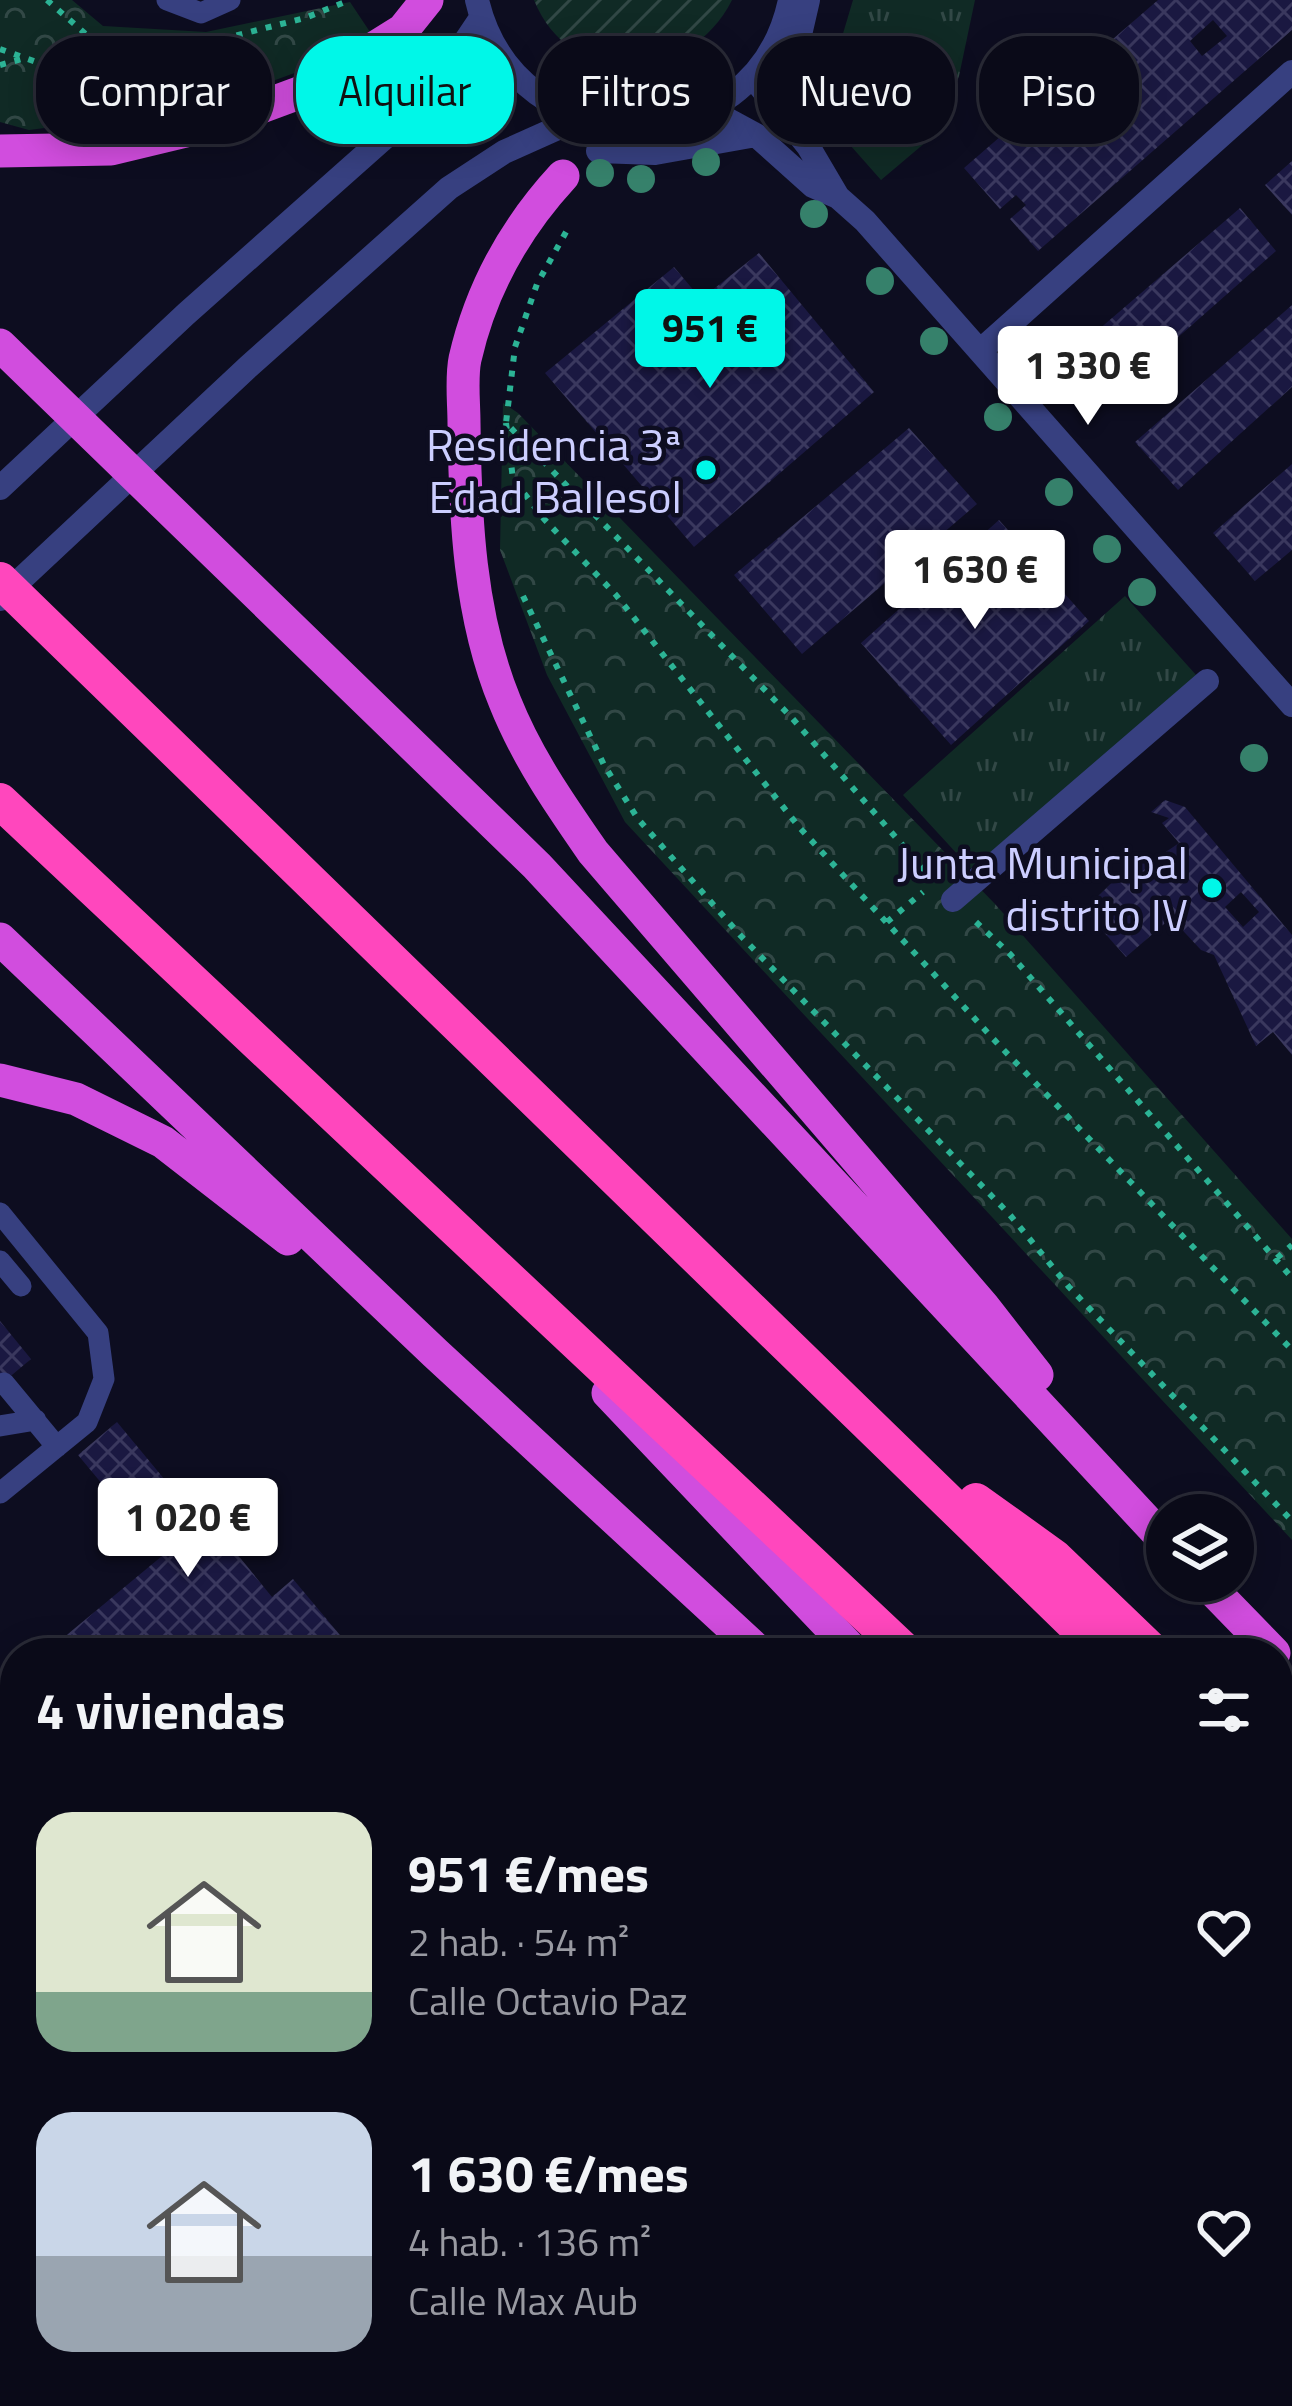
<!DOCTYPE html>
<html lang="es">
<head>
<meta charset="utf-8">
<style>
	:root { --surface:#0a0a18; --page:#131321; --text:#f1f3f6; --muted:#999aa2; --line:#2a2b37; --accent:#00f7e8 }
	body { margin:0; font-family:"Titillium Web",sans-serif; background:var(--page); color:var(--text); height:100vh; display:flex; flex-direction:column; font-size:45px; white-space:nowrap }
	* { box-sizing:border-box; margin:0 }
	p { font-size:39px; color:var(--muted) }
	.icon { flex:none; width:66px; height:66px; fill:none; stroke:currentColor; stroke-width:2; stroke-linecap:round; stroke-linejoin:round }
	.map { position:relative; flex:1; overflow:hidden }
	.panel { position:absolute; left:0px; top:1638px; width:1293px; height:768px; display:flex; flex-direction:column; background:var(--surface); border-radius:48px 48px 0 0; box-shadow:0 6px 30px #0003,0 0 0 3px var(--line) }
	.panel>* { flex:none }
	.hud { position:absolute; left:36px; top:36px; width:1221px; height:108px; display:flex; gap:24px }
	.buttons { position:absolute; left:1146px; top:1494px; display:grid; gap:24px }
	.buttons a { display:grid; place-items:center; width:108px; height:108px; border-radius:50%; background:var(--surface); box-shadow:0 6px 30px #0003,0 0 0 3px var(--line); font-size:60px }
	.price { position:absolute; translate:-50% -102px; padding:0 27px; border-radius:12px; background:#fff; color:#222; font-size:39px; line-height:78px; filter:drop-shadow(0 3px 6px #0008) }
	.price::after { content:''; position:absolute; left:50%; top:72px; width:36px; height:27px; margin-left:-18px; background:inherit; clip-path:polygon(0 0,100% 0,50% 100%) }
	.price.on { background:var(--accent); color:#111 }
	ul { padding:0; list-style:none }
	li { display:flex; align-items:center; gap:36px; height:300px; padding:0 36px }
	li span { display:grid; place-items:center; flex:none; width:336px; height:240px; border-radius:36px; color:#555 }
	li>.icon { margin-inline-start:auto }
	span .icon { width:144px; height:144px; fill:#fffc; stroke-width:1 }
	li b { font-size:51px }
	h2 { display:flex; justify-content:space-between; align-items:center; height:144px; padding:0 36px; font-size:51px }
	.tag { padding:0 42px; border-radius:48px; background:var(--surface); box-shadow:0 6px 30px #0003,0 0 0 3px var(--line); font-size:42px; line-height:108px }
	.tag.on { background:var(--accent); color:#111 }
	.map>svg:first-child { display:block }
	.grass { fill:url(#grass-tufts) }
	.forest { fill:url(#forest-crowns) }
	.garden { fill:url(#garden-furrows) }
	.building { fill:url(#building-cross-hatch); fill-rule:evenodd }
	.lines { fill:none; stroke-linecap:round; stroke-linejoin:round }
	.path { stroke:#2cb395; stroke-width:6; stroke-dasharray:6 9; stroke-linecap:butt }
	.service { stroke:#374080; stroke-width:21 }
	.pedestrian { stroke:#374080; stroke-width:24 }
	.minor { stroke:#374080; stroke-width:24 }
	.trunk { stroke:#d14dde; stroke-width:33 }
	.motorway { stroke:#ff47bd; stroke-width:36 }
	.tree { fill:#36816b }
	.poi-dot { fill:#00f7e8; stroke:#0d0d20; stroke-width:4.5 }
	.labels { text-anchor:middle; dominant-baseline:central; stroke-width:9; stroke-linejoin:round; paint-order:stroke }
	.poi-label { font-size:45px; fill:#ccceff; stroke:#0d0d20; text-anchor:end }
</style>
</head>
<body>
<div class="map">
<svg width="1292" height="2406" viewBox="0 0 1292 2406">
	<defs>
		<pattern id="grass-tufts" width="24" height="20" patternUnits="userSpaceOnUse" patternTransform="scale(3)"><rect width="24" height="20" fill="#102a25"/><path d="M3 7l-1-3M5 7V3M7 7l1-3M15 17l-1-3M17 17v-4M19 17l1-3" fill="none" stroke="#324846"/></pattern>
		<pattern id="forest-crowns" width="20" height="18" patternUnits="userSpaceOnUse" patternTransform="scale(3)"><rect width="20" height="18" fill="#102a25"/><path d="M2 6a3 3 0 1 1 6 0M12 15a3 3 0 1 1 6 0" fill="none" stroke="#324846"/></pattern>
		<pattern id="garden-furrows" width="10" height="10" patternUnits="userSpaceOnUse" patternTransform="scale(3)"><rect width="10" height="10" fill="#102a25"/><path d="M-1 1l2-2M0 10L10 0M9 11l2-2" fill="none" stroke="#324846"/></pattern>
		<pattern id="building-cross-hatch" width="8" height="8" patternUnits="userSpaceOnUse" patternTransform="scale(3)"><rect width="8" height="8" fill="#1a1841"/><path d="M0 0l8 8M0 8l8-8" fill="none" stroke="#3a385e"/></pattern>
	</defs>
	<rect width="100%" height="100%" fill="#0d0d20"/>
	<path class="grass" d="M853 0H975L959 76 939 131 881 180 820 111Z
		M1125 596 1197 676 971 869 903 795Z"/>
	<path class="forest" d="M0 0H72L103 26 206 32 350 2 370 32 300 71 199 108 29 130 0 122Z
		M503 403 518 413 995 904 1292 1239V1540L625 822 547 675 500 550Z"/>
	<path class="garden" d="M534 0H732C691 83 570 91 534 0Z"/>
	<path class="building" d="M1158 0H1292V30L1038 251 1010 219 1026 205 1016 195 1000 209 964 168ZM1213 20 1227 36 1202 56 1190 41ZM1114 105 1130 123 1121 131 1117 126 1100 141 1089 129Z
		M1292 161V215L1265 185Z
		M1240 208 1276 251 1100 406 1062 361Z
		M759 253 874 392 694 547 545 373 674 267 701 299Z
		M1292 305V387L1178 490 1135 442Z
		M909 428 977 504 802 654 734 575Z
		M1292 464V550L1255 581 1213 533Z
		M999 520 1089 621 951 745 861 643Z
		M1165 800 1185 807 1292 935V1055L1273 1032 1256 1046 1214 955 1201 950 1171 918 1126 957 1084 910 1139 856 1154 860 1179 843 1162 823 1169 818 1151 812ZM1241 892 1259 912 1243 927 1225 907Z
		M0 1321 31 1359 0 1385Z
		M117 1422 199 1521 206 1516 272 1597 293 1579 355 1653H45L162 1556 78 1455Z
		M15 1678V2043L0 2025V1691Z"/>
	<g class="lines">
		<path class="path" d="M47 0 106 52 184 48 203 44
			M222 39 305 18 350 0
			M0 49 39 63 106 52
			M0 65 22 59
			M566 232 537 284 515 347 506 423 792 718 932 879
			M506 423 513 479 544 519 616 595 799 827 998 1044 1292 1350
			M523 596 604 765 638 819 741 936 1010 1215 1069 1287 1292 1521
			M887 922 923 892
			M976 922 1010 954 1292 1278
			M1277 1258 1292 1245"/>
		<path class="service" d="M167 0 201 13 230 0
			M0 1213 98 1333 104 1379 87 1422 0 1493
			M0 1261 21 1286
			M4 1383 57 1447
			M0 1426 36 1420
			M134 2391 147 2406"/>
		<path class="pedestrian" d="M953 900 1207 681
			M495 2406 513 2391"/>
		<path class="minor" d="M477 0C515 165 755 169 790 0
			M752 76 808 146 838 197 865 221 1292 705
			M708 109 756 135 813 186 838 197
			M786 119 783 76 799 39 808 0
			M598 151 655 153 756 135
			M980 351 1292 72
			M0 488 186 314 392 131 438 82 481 18
			M0 599 248 367 449 188 504 152 580 118
			M0 2315 15 2333
			M62 2391 74 2406"/>
		<path class="trunk" d="M0 151 111 149 215 124 307 90 403 30 427 0
			M563 176C515 228 481 289 465 359 461 378 464 403 464 423 465 516 469 615 505 702 527 757 559 803 593 852L983 1306 1037 1375
			M0 345 537 866 1167 1543
			M0 939 435 1353 760 1653
			M0 1080 76 1099 163 1142 288 1239
			M608 1393 855 1653
			M1204 1581 1274 1653
			M1278 2098 1292 2113
			M1278 2130 1292 2143"/>
		<path class="motorway" d="M0 580 1104 1653
			M0 801 907 1653
			M976 1501 1054 1557 1154 1653
			M1278 1771 1292 1785
			M1278 1825 1292 1839
			M1278 2000 1292 2013"/>
	</g>
	<g class="tree">
		<circle cx="821" cy="58" r="14"/>
		<circle cx="706" cy="162" r="14"/>
		<circle cx="600" cy="173" r="14"/>
		<circle cx="641" cy="179" r="14"/>
		<circle cx="814" cy="214" r="14"/>
		<circle cx="880" cy="281" r="14"/>
		<circle cx="934" cy="341" r="14"/>
		<circle cx="998" cy="417" r="14"/>
		<circle cx="1059" cy="492" r="14"/>
		<circle cx="1107" cy="549" r="14"/>
		<circle cx="1142" cy="592" r="14"/>
		<circle cx="1254" cy="758" r="14"/>
	</g>
	<g class="poi-dot">
		<circle cx="706" cy="470" r="12"/>
		<circle cx="1212" cy="888" r="12"/>
	</g>
	<g class="labels">
		<g class="poi-label">
			<text x="682" y="444">Residencia 3ª<tspan x="682" dy="52">Edad Ballesol</tspan></text>
			<text x="1188" y="862">Junta Municipal<tspan x="1188" dy="52">distrito IV</tspan></text>
		</g>
	</g>
</svg>
<div class="buttons">
<a><svg class="icon" aria-label="layers" viewBox="0 0 24 24"><path d="M12 4l9 5-9 5-9-5zM3 14l9 5 9-5"/></svg></a>
</div>
<b class="price on" style="left:710px;top:391px">951 €</b>
<b class="price" style="left:1088px;top:428px">1 330 €</b>
<b class="price" style="left:975px;top:632px">1 630 €</b>
<b class="price" style="left:188px;top:1580px">1 020 €</b>
<div class="hud">
<a class="tag">Comprar</a>
<a class="tag on">Alquilar</a>
<a class="tag">Filtros</a>
<a class="tag">Nuevo</a>
<a class="tag">Piso</a>
</div>
<section class="panel">
<h2>4 viviendas<svg class="icon" aria-label="filters" viewBox="0 0 24 24"><path d="M4 7h16M4 17h16"/><circle cx="9" cy="7" r="2"/><circle cx="15" cy="17" r="2"/></svg></h2>
<ul>
<li><span style="background:linear-gradient(#dfe7d0 75%,#7fa58c 0)"><svg class="icon" aria-label="home" viewBox="0 0 24 24"><path d="M3 11l9-7 9 7M6 9v11h12V9"/></svg></span><div><b>951 €/mes</b><p>2 hab. · 54 m²</p><p>Calle Octavio Paz</p></div><svg class="icon" aria-label="heart" viewBox="0 0 24 24"><path d="M12 20l-8-8c-3-5 5-10 8-4 3-6 11-1 8 4z"/></svg></li>
<li><span style="background:linear-gradient(#c9d6e8 60%,#9aa5b1 0)"><svg class="icon" aria-label="home" viewBox="0 0 24 24"><path d="M3 11l9-7 9 7M6 9v11h12V9"/></svg></span><div><b>1 630 €/mes</b><p>4 hab. · 136 m²</p><p>Calle Max Aub</p></div><svg class="icon" aria-label="heart" viewBox="0 0 24 24"><path d="M12 20l-8-8c-3-5 5-10 8-4 3-6 11-1 8 4z"/></svg></li>
</ul>
</section>
</div>
</body>
</html>
